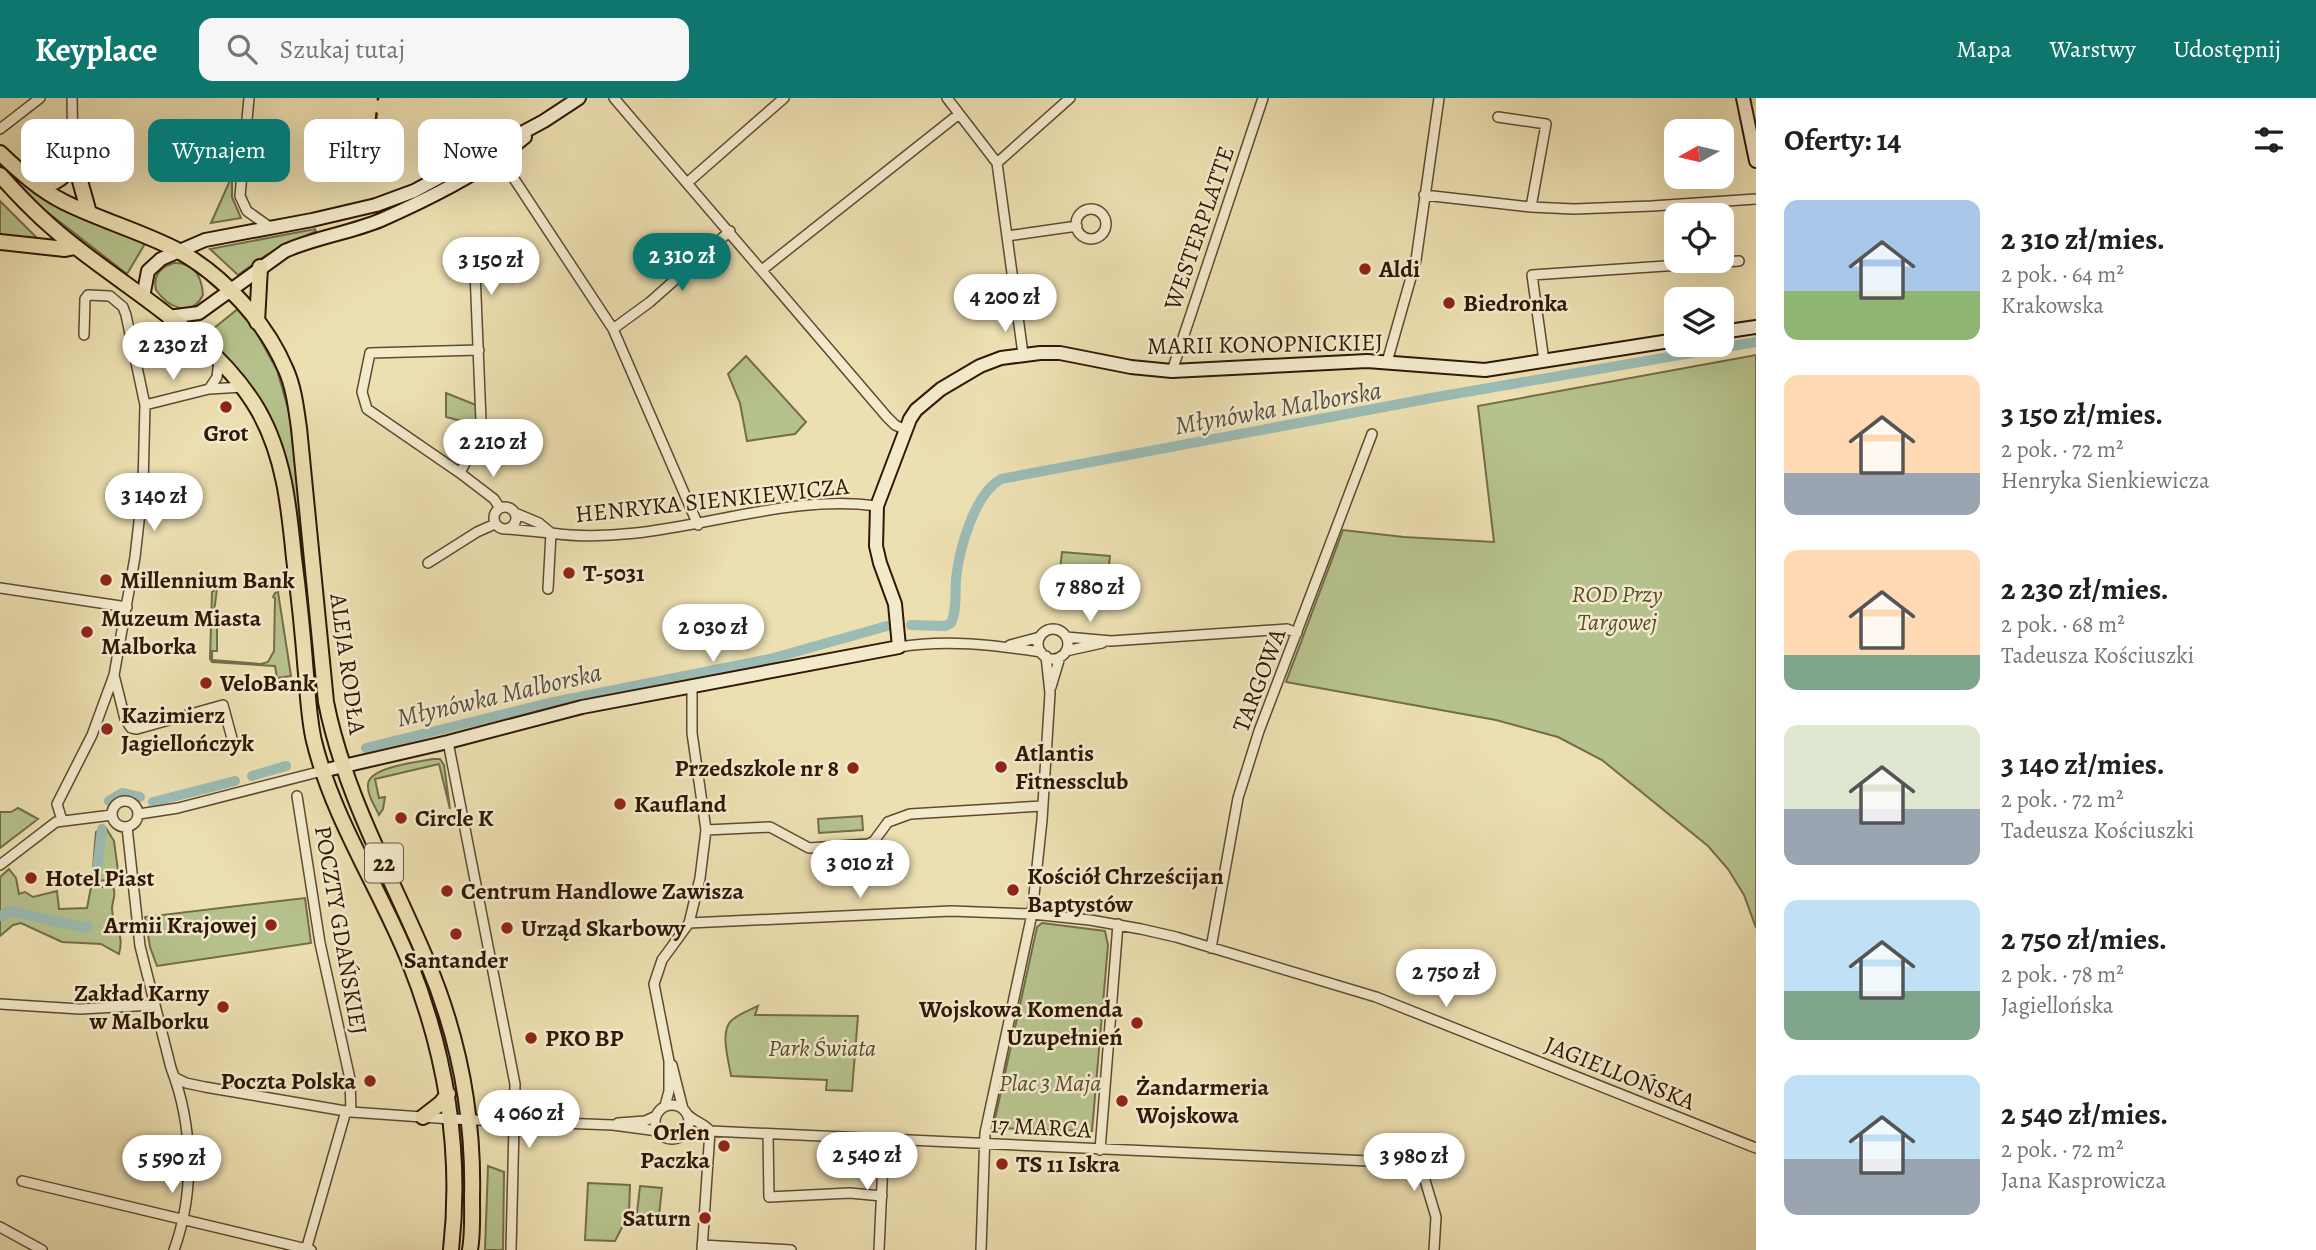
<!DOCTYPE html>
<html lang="pl">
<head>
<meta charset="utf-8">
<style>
	:root { --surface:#fff; --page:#f6f6f6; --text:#202124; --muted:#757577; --accent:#0f766e }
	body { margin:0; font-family:Alegreya,serif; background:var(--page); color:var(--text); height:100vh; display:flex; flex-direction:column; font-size:26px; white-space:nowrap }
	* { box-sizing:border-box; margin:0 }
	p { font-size:23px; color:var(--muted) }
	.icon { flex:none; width:38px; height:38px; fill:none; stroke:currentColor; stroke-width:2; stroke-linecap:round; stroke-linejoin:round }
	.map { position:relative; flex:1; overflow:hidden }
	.panel { display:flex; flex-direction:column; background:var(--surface); width:560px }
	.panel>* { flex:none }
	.banner { position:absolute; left:21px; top:21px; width:665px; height:63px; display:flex; gap:14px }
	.needle { width:46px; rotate:262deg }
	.buttons { position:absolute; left:1664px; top:21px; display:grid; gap:14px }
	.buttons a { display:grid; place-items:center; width:70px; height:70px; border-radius:14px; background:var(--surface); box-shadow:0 7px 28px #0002; font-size:35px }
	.price { position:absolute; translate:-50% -60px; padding:0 16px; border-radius:24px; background:#fff; color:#222; font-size:23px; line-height:46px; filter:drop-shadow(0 2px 4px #0008) }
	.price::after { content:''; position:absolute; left:50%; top:42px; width:21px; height:16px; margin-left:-10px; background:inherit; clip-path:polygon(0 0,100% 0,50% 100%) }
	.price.on { background:var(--accent); color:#fff }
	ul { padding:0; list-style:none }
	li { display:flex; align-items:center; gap:21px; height:175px; padding:0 28px }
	li span { display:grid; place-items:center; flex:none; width:196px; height:140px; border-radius:14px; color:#555 }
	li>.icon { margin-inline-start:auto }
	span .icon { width:84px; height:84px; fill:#fffc; stroke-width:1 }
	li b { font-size:30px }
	h2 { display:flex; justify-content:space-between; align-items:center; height:84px; padding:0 28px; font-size:30px }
	.pill { padding:0 24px; border-radius:14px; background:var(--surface); box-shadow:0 7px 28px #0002; font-size:24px; line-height:63px }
	.pill.on { background:var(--accent); color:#fff }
	header { display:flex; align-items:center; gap:42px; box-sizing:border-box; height:98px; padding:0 35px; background:var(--accent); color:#fff }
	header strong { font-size:33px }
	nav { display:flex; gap:38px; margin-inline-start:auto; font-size:24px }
	.search { width:490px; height:63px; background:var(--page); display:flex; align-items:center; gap:18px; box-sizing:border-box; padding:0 24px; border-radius:14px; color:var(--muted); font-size:26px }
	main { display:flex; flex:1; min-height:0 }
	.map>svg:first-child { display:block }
	.green { fill:#b6c28d; stroke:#736d4a; stroke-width:2 }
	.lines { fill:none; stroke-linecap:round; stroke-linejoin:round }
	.canal { stroke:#9bbbb4; stroke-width:10 }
	.street-casing { stroke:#5f4a31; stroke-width:12 }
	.secondary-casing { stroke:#301806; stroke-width:16 }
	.primary-casing { stroke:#301806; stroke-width:18 }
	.street { stroke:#f3eacc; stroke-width:9 }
	.secondary { stroke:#f3eacc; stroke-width:12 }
	.primary { stroke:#ecdfb1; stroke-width:14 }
	.rail { stroke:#301806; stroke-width:2.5; stroke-dasharray:12 12; stroke-linecap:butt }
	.poi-dot { fill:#8f2418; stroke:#f3eacc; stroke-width:2.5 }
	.labels { text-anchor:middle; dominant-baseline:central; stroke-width:5; stroke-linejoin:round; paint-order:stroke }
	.shield { fill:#f3eacc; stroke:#6a5741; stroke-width:2 }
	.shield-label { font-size:23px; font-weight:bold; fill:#301806 }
	.street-label { font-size:24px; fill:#301806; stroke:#f3eacc }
	.poi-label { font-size:24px; font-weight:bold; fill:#301806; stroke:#f3eacc; text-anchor:start }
	.park-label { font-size:24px; font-style:italic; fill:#584b2e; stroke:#f3eacc }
	.water-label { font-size:26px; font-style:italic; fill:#555143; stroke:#f3eacc }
</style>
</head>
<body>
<header>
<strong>Keyplace</strong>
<div class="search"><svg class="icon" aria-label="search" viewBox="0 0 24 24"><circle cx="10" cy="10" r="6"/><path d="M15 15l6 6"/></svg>Szukaj tutaj</div>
<nav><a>Mapa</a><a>Warstwy</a><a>Udostępnij</a></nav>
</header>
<main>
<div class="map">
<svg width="1756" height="1152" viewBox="0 0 1756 1152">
	<rect width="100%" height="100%" fill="#ecdfb1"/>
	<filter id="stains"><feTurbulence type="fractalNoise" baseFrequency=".00286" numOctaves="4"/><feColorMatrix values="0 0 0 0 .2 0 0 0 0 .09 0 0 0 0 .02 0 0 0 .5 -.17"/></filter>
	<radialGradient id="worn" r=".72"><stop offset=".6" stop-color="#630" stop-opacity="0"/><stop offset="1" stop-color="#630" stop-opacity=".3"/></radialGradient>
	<path class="green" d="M0 63 146 144 127 176 33 103 0 69Z
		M232 78V99L241 120 211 125Z
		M0 103 39 142 0 138Z
		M315 131 316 133 266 157 238 177 210 151Z
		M174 165C194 164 202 179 203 197 191 221 168 209 156 192 153 178 160 169 174 165Z
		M239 210 252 227 277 272 289 314 300 401 310 526 304 494 288 372 203 239Z
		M1756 257V830L1744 797 1728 771 1708 748 1602 662 1558 639 1496 622 1286 584 1343 432 1404 439 1494 444 1478 308Z
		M746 258 806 324 795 336 747 343 740 305 728 276Z
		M446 295 476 307 477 327 446 319Z
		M1062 454 1110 458 1105 503 1057 498Z
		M217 491 213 521 219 523 220 528H217V553H212V562L261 566 268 564 274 553 275 500 273 499 275 495 278 494 291 578 277 580 275 568 212 564 210 561 212 494Z
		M433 661H440L444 667 450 711 439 666 375 681 379 700 385 699 383 711 379 717C375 708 367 697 368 686 370 669 418 664 433 661Z
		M18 710 38 721 0 750V714H11Z
		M862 718 863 732 819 735 818 721Z
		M106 730 114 743 119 780 114 783 92 782 96 734Z
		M9 771 16 780 19 796 25 794 33 799 57 793 59 811 87 810 91 789H113C117 797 112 802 112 811 113 830 125 835 119 856L101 846 62 844 21 825 13 827 0 838V779Z
		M305 800 311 845 157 868 150 849 145 819Z
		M1042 825 1105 833 1108 847 1092 1033 993 1030 1037 829Z
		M758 908 755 917 858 918 852 993 826 992 827 982 731 978C729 963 719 933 732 922 739 916 750 912 758 908Z
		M488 1068 504 1074 503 1152H485Z
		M588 1085 630 1087 629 1116 615 1143 585 1142Z
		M640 1088 662 1090 658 1126 636 1124Z"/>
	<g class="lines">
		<path class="canal" d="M911 527 945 528 951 525C957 512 955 495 956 481 959 452 974 396 1001 381L1437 299 1756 244
			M366 650 549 605 770 561 887 528
			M252 678 286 668
			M109 703 122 695 140 699
			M153 704 235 683
			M96 780 102 731
			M0 818 10 813 86 830 88 828"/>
		<g class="street-casing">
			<path id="street" d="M72 0 73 58
				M249 0 240 98 247 113 271 130
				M614 0 887 319 895 327 906 332
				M947 0 997 65 1023 256
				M1498 19 1546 26 1531 109
				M0 31 40 0
				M497 55 613 231 698 427
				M997 65 1070 0
				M687 85 784 0
				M1424 97 1531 109 1574 111 1652 108 1756 101
				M1076 126a15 15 0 1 1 30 0a15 15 0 1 1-30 0Z
				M1007 138 1077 128
				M762 172 959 16
				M613 231 650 204 730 133
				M479 252 370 255 362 294 367 311 460 375 494 401 500 410
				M1544 263 1532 177 1739 163
				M1387 264 1416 162 1439 0
				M1172 273 1263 0
				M209 291 217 279 219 262
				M145 307 209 291 243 289
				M460 375 476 344 481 323 474 148
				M494 420a11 11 0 1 1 22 0a11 11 0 1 1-22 0Z
				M507 431 551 435 539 425 515 415
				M428 465 477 434 495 426
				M0 490 127 509
				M548 491 551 435C659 451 771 393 877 408
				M1038 546a15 15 0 1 1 30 0a15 15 0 1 1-30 0Z
				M1066 539 1111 543 1287 531 1297 535
				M1010 547 1040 539
				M899 549C946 541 994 547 1041 554
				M1066 553 1102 545
				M114 577 125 621 131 630 137 631 223 607 233 644
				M1051 589 1060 559
				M448 644 515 986 511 1152
				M297 698 320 845 350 981 351 1014
				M112 716a13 13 0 1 1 26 0a13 13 0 1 1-26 0Z
				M139 716 178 710 322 673
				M62 722 57 706 92 637 114 577 135 459 143 388 145 307 126 217 123 209 110 198 88 197 85 201 84 237
				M127 729 140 848 171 970C193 1027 195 1094 174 1152
				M706 732 770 729 809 750 868 746 874 743 888 724 910 716 1042 708
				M0 767 56 724 112 717
				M689 825 951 813 1032 816 1090 822 1141 831 1176 839 1376 899 1756 1050
				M1211 850 1238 700 1259 633 1372 336
				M0 906 80 911 154 907
				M672 967 683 1011
				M176 980 186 985 205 989 351 1014 451 1021 613 1027 658 1033
				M655 1024a17 17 0 1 1 34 0a17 17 0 1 1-34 0Z
				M665 1008 669 993V963L654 886 662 862 689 825 700 780 706 732 692 635V587
				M687 1016C694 1024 704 1025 710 1033
				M618 1025 645 1023 656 1018
				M683 1036C693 1034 701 1038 710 1033L1369 1063 1421 1069 1436 1119 1434 1152
				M768 1036 769 1099 850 1095 882 1098
				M1100 1052 1118 826
				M22 1083 311 1152
				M0 1129 42 1152
				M702 1147 791 1152
				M306 1152 346 1013
				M702 1152 710 1033
				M879 1152 884 1042
				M981 1152 985 1035 1032 816 1042 722 1050 595 1046 558"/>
		</g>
		<g class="secondary-casing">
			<path id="secondary" d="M1743 0 1756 63
				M143 199 148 173 161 161 205 142 312 122 376 107 414 93 544 23 579 0
				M168 219 199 215 285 153C316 139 350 135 381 122 429 101 486 73 525 39
				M1722 234 1756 229
				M322 673 448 644 582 609 899 549 895 506 880 465 876 448 877 408 910 321 916 312 941 291 980 268 1001 260 1040 255H1060L1131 269 1172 273 1367 263 1485 272 1676 242"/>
		</g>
		<g class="primary-casing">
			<path id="primary" d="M0 55C19 73 40 92 64 104 100 122 140 133 177 152 223 177 266 224 286 272 294 290 296 310 299 330L326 604C344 695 390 776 426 861 458 936 474 1017 472 1099 472 1116 473 1135 470 1152
				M73 58 89 115
				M0 77C23 103 48 128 76 149 138 198 217 242 258 312 284 357 289 409 294 460 299 498 303 537 306 576 308 598 309 622 314 643 333 721 379 789 409 863 446 956 462 1053 451 1152
				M42 90C60 82 67 79 72 59
				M0 144 65 151 75 149
				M257 224 260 169
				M423 1019 441 1005 448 996"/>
		</g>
		<use href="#street" class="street"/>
		<use href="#secondary" class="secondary"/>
		<use href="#primary" class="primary"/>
		<path class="rail" d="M371 74 378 0"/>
	</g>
	<g class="poi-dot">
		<circle cx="1365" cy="171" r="7"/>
		<circle cx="1449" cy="205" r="7"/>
		<circle cx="226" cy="309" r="7"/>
		<circle cx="569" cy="475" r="7"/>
		<circle cx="106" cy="482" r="7"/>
		<circle cx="87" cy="534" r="7"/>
		<circle cx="206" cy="585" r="7"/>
		<circle cx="107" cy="631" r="7"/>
		<circle cx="1001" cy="669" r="7"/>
		<circle cx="853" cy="670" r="7"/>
		<circle cx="620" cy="706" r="7"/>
		<circle cx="401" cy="720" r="7"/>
		<circle cx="31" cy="780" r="7"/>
		<circle cx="1013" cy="792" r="7"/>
		<circle cx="447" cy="793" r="7"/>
		<circle cx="271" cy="827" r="7"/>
		<circle cx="507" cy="830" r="7"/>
		<circle cx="456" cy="836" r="7"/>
		<circle cx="223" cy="909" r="7"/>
		<circle cx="1137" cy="925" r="7"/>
		<circle cx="531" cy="940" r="7"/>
		<circle cx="370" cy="983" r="7"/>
		<circle cx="1122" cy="1003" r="7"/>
		<circle cx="724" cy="1048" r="7"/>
		<circle cx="1002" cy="1066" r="7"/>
		<circle cx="705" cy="1120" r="7"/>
	</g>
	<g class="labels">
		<rect class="shield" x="365" y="745.5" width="38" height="39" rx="5"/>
		<g class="shield-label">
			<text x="384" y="765">22</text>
		</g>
		<g class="street-label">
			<text transform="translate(1199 130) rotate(-71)">WESTERPLATTE</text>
			<text transform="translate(1265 246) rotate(-1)">MARII KONOPNICKIEJ</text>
			<text transform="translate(712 402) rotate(-6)">HENRYKA SIENKIEWICZA</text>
			<text transform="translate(348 566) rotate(82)">ALEJA RODŁA</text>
			<text transform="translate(1259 582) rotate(-69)">TARGOWA</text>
			<text transform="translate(341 832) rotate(80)">POCZTY GDAŃSKIEJ</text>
			<text transform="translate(1620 975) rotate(22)">JAGIELLOŃSKA</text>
			<text transform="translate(1041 1029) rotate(3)">17 MARCA</text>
		</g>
		<g class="poi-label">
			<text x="1379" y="171">Aldi</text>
			<text x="1463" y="205">Biedronka</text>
			<text x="226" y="335" text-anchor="middle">Grot</text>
			<text x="583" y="475">T-5031</text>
			<text x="120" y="482">Millennium Bank</text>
			<text x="101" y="520">Muzeum Miasta<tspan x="101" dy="28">Malborka</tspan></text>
			<text x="220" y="585">VeloBank</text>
			<text x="121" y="617">Kazimierz<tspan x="121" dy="28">Jagiellończyk</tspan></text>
			<text x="1015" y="655">Atlantis<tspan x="1015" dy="28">Fitnessclub</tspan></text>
			<text x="839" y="670" text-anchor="end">Przedszkole nr 8</text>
			<text x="634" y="706">Kaufland</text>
			<text x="415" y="720">Circle K</text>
			<text x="1027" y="778">Kościół Chrześcijan<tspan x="1027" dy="28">Baptystów</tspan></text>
			<text x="45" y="780">Hotel Piast</text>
			<text x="461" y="793">Centrum Handlowe Zawisza</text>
			<text x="257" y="827" text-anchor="end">Armii Krajowej</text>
			<text x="521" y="830">Urząd Skarbowy</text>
			<text x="456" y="862" text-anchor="middle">Santander</text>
			<text x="209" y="895" text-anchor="end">Zakład Karny<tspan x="209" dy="28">w Malborku</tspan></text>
			<text x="1123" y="911" text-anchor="end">Wojskowa Komenda<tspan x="1123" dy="28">Uzupełnień</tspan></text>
			<text x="545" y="940">PKO BP</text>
			<text x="356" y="983" text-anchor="end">Poczta Polska</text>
			<text x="1136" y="989">Żandarmeria<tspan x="1136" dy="28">Wojskowa</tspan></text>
			<text x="710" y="1034" text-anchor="end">Orlen<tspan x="710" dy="28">Paczka</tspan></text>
			<text x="1016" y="1066">TS 11 Iskra</text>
			<text x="691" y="1120" text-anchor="end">Saturn</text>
		</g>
		<g class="park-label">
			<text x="1617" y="496">ROD Przy<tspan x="1617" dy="28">Targowej</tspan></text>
			<text x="822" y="950">Park Świata</text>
			<text x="1050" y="985">Plac 3 Maja</text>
		</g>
		<g class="water-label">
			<text transform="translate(1278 310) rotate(-10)">Młynówka Malborska</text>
			<text transform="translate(499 597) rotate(-13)">Młynówka Malborska</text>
		</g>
	</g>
	<rect width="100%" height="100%" filter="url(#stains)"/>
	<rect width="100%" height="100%" fill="url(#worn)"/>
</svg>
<div class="buttons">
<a><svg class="needle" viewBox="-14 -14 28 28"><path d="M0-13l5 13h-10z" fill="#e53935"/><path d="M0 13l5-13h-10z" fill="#757577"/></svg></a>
<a><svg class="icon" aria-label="locate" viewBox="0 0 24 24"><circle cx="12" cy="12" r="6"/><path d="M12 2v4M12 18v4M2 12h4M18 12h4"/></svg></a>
<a><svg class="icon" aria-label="layers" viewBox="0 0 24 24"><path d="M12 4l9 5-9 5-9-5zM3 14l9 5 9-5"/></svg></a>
</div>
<b class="price on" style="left:682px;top:195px">2 310 zł</b>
<b class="price" style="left:491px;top:199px">3 150 zł</b>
<b class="price" style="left:1005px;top:236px">4 200 zł</b>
<b class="price" style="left:173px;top:284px">2 230 zł</b>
<b class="price" style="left:493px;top:381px">2 210 zł</b>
<b class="price" style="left:154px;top:435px">3 140 zł</b>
<b class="price" style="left:1090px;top:526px">7 880 zł</b>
<b class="price" style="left:713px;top:566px">2 030 zł</b>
<b class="price" style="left:860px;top:802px">3 010 zł</b>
<b class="price" style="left:1446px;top:911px">2 750 zł</b>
<b class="price" style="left:529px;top:1052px">4 060 zł</b>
<b class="price" style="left:867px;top:1094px">2 540 zł</b>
<b class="price" style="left:1414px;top:1095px">3 980 zł</b>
<b class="price" style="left:172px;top:1097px">5 590 zł</b>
<div class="banner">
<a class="pill">Kupno</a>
<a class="pill on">Wynajem</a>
<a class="pill">Filtry</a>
<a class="pill">Nowe</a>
</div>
</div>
<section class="panel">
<h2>Oferty: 14<svg class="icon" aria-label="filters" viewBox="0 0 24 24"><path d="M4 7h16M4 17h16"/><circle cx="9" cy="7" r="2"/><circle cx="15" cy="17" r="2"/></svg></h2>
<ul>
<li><span style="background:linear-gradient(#a9c7e8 65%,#8fb573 0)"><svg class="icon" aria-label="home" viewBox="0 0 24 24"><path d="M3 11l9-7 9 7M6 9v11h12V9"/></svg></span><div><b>2 310 zł/mies.</b><p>2 pok. · 64 m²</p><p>Krakowska</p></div></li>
<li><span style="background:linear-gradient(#ffd9b3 70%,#9aa5b1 0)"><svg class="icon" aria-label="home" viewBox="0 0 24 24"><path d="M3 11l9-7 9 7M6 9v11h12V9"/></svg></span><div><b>3 150 zł/mies.</b><p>2 pok. · 72 m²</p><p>Henryka Sienkiewicza</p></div></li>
<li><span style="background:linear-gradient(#ffd9b3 75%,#7fa58c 0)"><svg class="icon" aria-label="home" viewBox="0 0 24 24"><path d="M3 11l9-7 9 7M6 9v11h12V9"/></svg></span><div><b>2 230 zł/mies.</b><p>2 pok. · 68 m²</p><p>Tadeusza Kościuszki</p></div></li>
<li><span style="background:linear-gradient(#dfe7d0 60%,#9aa5b1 0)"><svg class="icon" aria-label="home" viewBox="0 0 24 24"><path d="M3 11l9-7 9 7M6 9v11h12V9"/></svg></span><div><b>3 140 zł/mies.</b><p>2 pok. · 72 m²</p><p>Tadeusza Kościuszki</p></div></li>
<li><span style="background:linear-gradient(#bfe0f5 65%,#7fa58c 0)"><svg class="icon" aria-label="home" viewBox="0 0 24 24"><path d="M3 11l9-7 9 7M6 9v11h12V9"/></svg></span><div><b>2 750 zł/mies.</b><p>2 pok. · 78 m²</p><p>Jagiellońska</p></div></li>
<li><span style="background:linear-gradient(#bfe0f5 60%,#9aa5b1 0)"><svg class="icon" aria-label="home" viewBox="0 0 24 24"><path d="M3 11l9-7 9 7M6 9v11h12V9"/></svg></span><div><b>2 540 zł/mies.</b><p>2 pok. · 72 m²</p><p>Jana Kasprowicza</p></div></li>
</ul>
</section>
</main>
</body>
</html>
